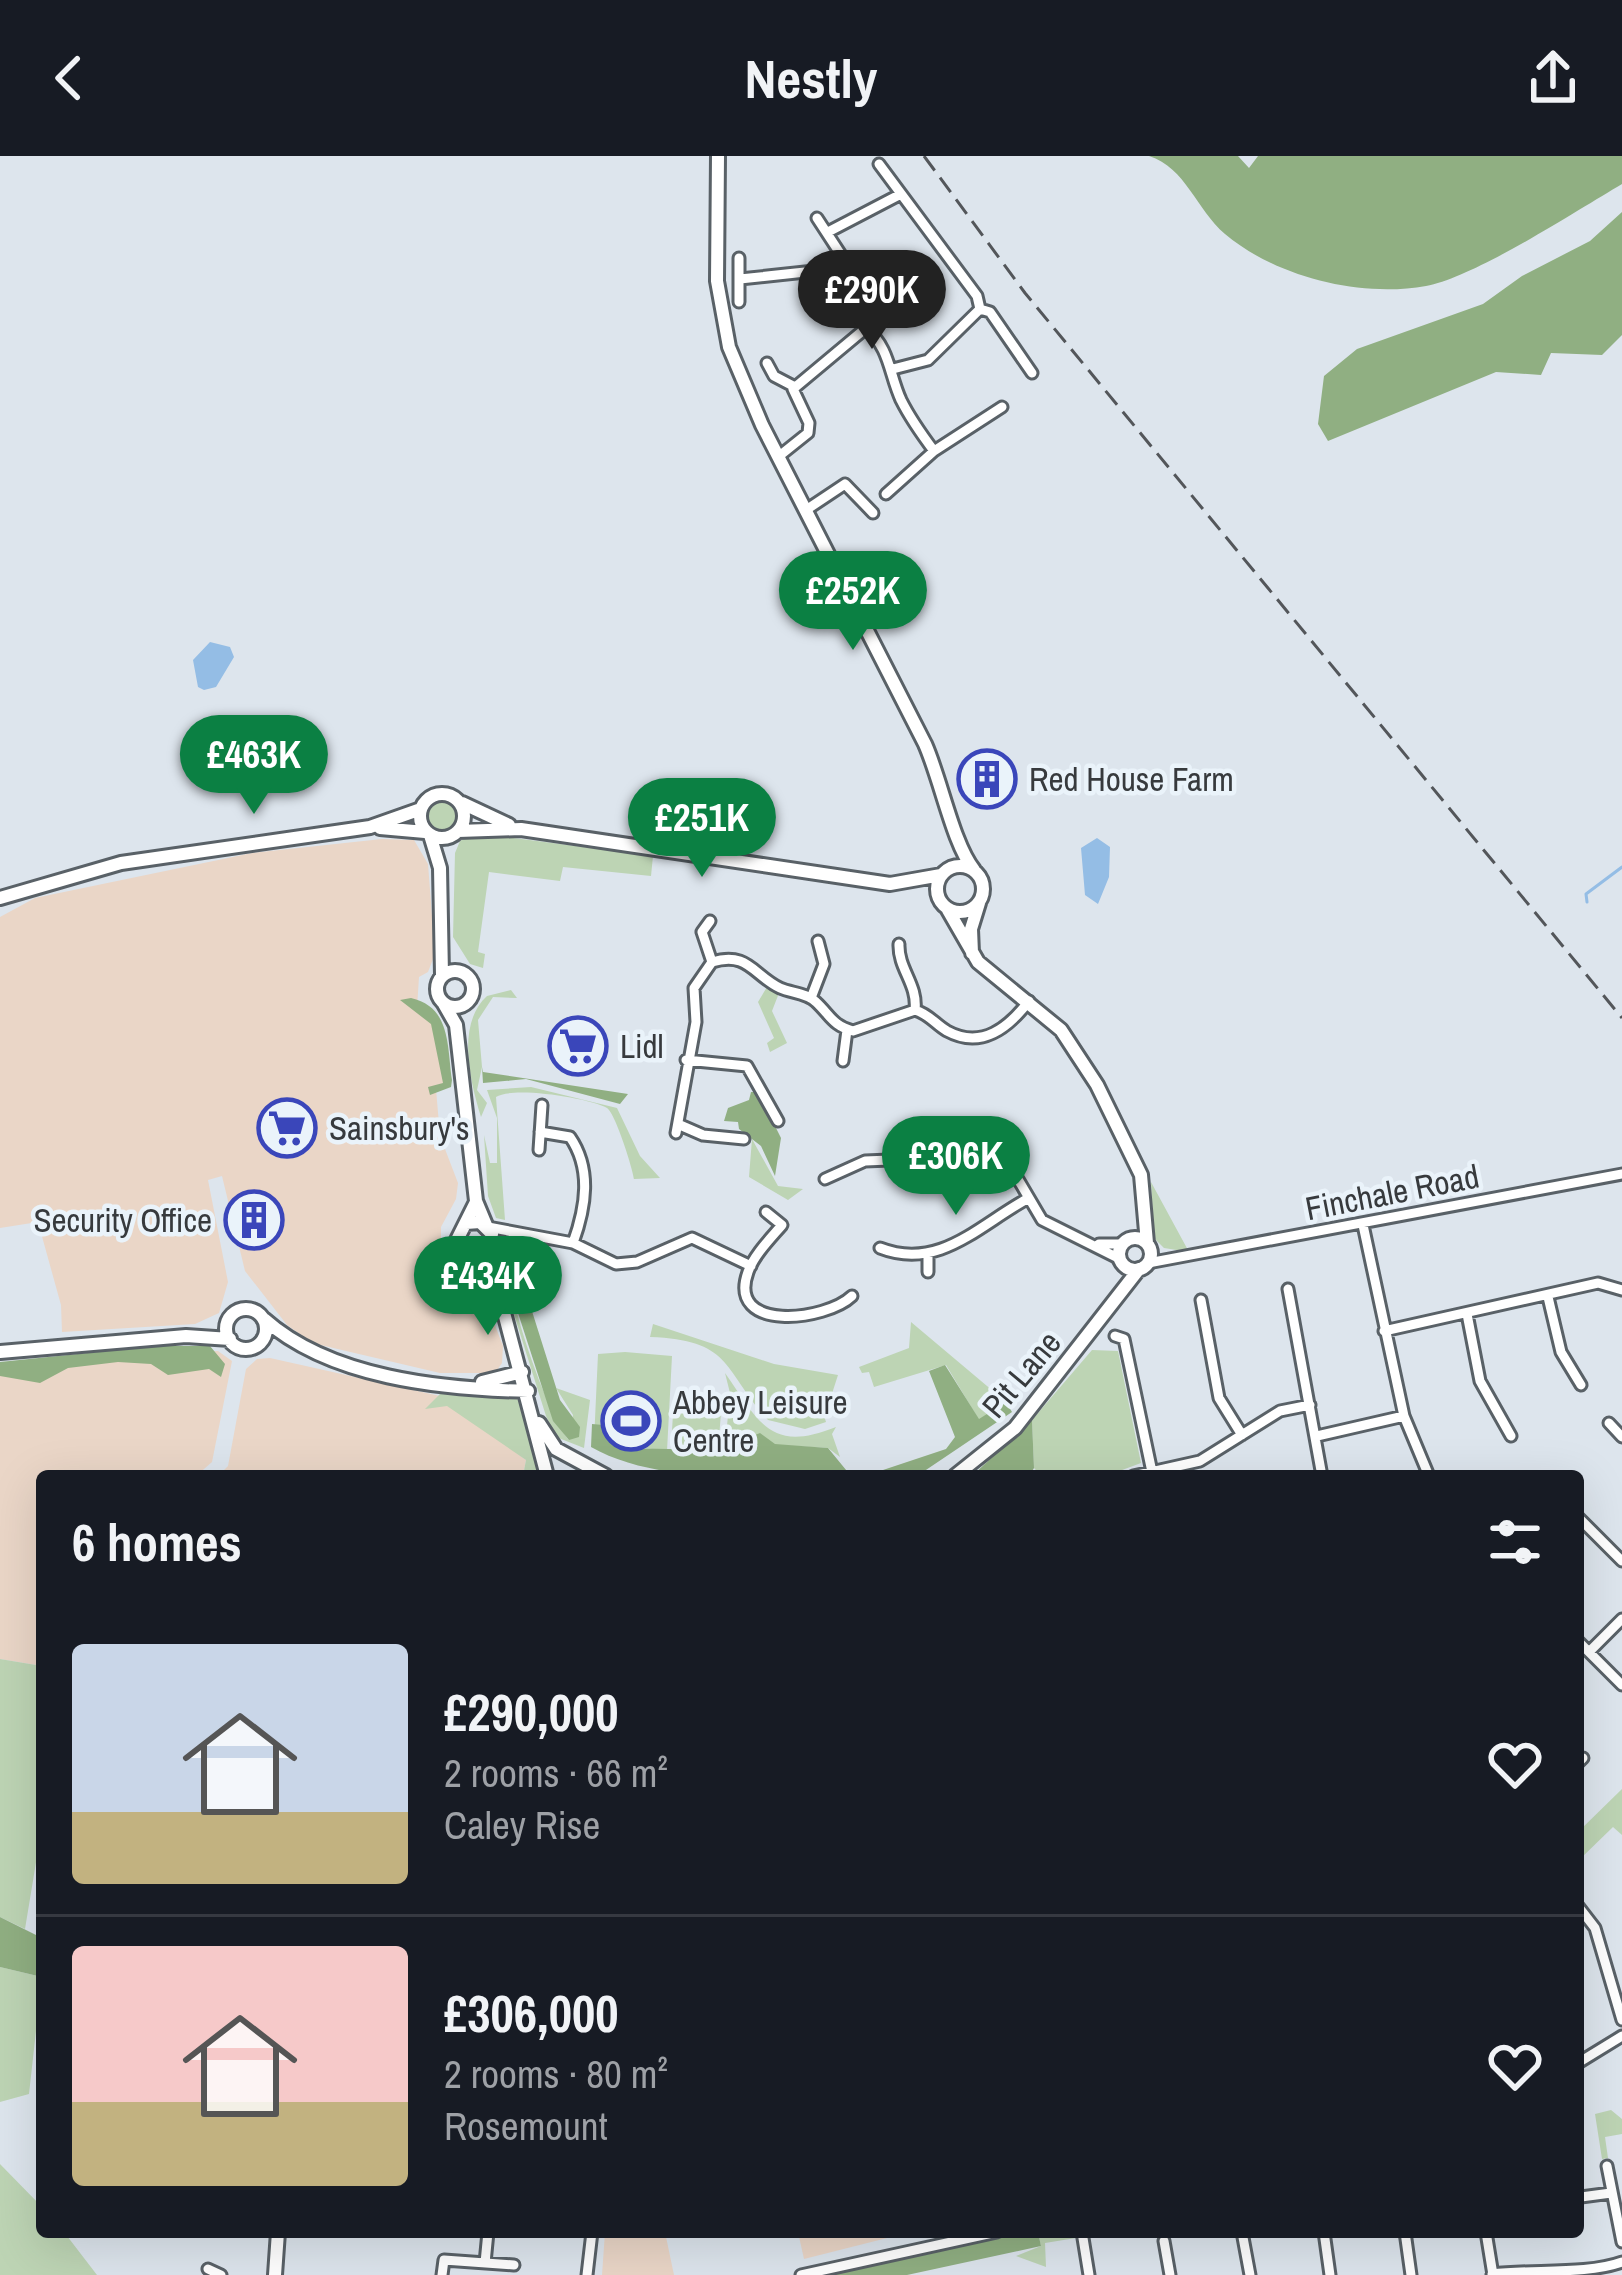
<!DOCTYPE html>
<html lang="en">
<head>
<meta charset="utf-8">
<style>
	:root { --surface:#171b24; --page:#242831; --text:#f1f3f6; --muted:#9ea1a6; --line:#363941; --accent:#0b8043 }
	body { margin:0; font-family:"Archivo Narrow",sans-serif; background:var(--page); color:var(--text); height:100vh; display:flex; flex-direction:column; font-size:45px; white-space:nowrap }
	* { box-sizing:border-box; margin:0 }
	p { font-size:39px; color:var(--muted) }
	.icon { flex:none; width:66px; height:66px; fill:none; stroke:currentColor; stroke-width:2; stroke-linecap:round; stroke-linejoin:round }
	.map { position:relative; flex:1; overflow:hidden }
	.drawer { position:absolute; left:36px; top:1314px; width:1548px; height:768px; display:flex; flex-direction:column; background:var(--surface); border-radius:12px; box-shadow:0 12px 48px #0002 }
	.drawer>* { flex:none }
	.price { position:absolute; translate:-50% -102px; padding:0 27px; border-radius:42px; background:var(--accent); color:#fff; font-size:39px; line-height:78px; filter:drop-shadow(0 3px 6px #0008) }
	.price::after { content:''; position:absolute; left:50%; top:72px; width:36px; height:27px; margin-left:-18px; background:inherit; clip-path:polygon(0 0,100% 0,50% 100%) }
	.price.current { background:#222; color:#fff }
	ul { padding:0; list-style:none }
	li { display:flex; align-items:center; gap:36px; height:300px; padding:0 36px }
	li+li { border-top:3px solid var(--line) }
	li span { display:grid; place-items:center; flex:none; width:336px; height:240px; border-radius:12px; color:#555 }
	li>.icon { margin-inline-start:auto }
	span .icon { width:144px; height:144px; fill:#fffc; stroke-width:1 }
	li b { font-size:51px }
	h2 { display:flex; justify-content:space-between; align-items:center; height:144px; padding:0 36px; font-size:51px }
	header { display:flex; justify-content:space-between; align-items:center; height:156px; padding:0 36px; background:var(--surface); font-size:54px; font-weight:700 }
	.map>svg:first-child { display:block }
	.commercial { fill:#ead6c7 }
	.green { fill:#bdd4b4 }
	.forest { fill:#90af82 }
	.water { fill:#94bde5 }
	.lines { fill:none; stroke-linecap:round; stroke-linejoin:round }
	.stream { stroke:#94bde5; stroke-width:3 }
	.minor-casing { stroke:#596167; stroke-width:15 }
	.tertiary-casing { stroke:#596167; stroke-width:18 }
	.minor { stroke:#fff; stroke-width:9 }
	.tertiary { stroke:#fff; stroke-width:12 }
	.rail { stroke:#53565a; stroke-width:3; stroke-dasharray:18 9; stroke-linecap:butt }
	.labels { text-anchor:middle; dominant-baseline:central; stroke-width:9; stroke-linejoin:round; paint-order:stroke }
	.poi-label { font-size:33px; fill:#373a3d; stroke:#eaf3fa; text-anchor:start }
	.street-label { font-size:33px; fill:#373a3d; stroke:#eaf3fa }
</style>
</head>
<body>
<header><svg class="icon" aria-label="back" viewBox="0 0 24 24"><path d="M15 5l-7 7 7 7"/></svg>Nestly<svg class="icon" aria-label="share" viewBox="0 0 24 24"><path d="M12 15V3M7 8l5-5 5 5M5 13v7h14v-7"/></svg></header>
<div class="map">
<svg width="1622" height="2119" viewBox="0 0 1622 2119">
	<rect width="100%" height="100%" fill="#dde5ed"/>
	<path class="commercial" d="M382 683 414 684 428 708 435 798 428 816 419 821 417 852 433 858 445 927 436 933 440 980 458 1027 456 1043 441 1071V1091L474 1115 503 1190 502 1207 495 1217H440L312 1187 287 1169 245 1115 222 1020 208 1024 228 1126 219 1157 195 1168 62 1176 61 1149 38 1066 0 1072V761L35 742 252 697Z
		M218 1195 232 1205 212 1306 196 1320H42V1510L0 1503V1212L37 1204Z
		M270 1202 440 1240 526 1304 523 1320H218L228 1310 246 1213 257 1203Z
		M605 2076H665L674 2119H602Z
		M798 2076H902L903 2078 804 2103Z"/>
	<path class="green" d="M428 660a15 15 0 1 1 30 0a15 15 0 1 1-30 0Z
		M475 677 653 700 651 720 563 711 560 725 489 716 478 796 485 798 483 812 470 808 453 781 455 697 460 685Z
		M767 831 779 837 772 855 787 887 770 896 767 887 774 882 758 846Z
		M511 834 517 842 493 841 478 864 482 911 477 934 487 947 481 961C470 925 456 868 487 840Z
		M531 931 617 952 640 1000 660 1022 634 1023C634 1017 616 958 607 952 589 942 512 930 496 941L505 1064 496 1062 488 1040 484 979 490 1007H497V962L487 934Z
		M752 983 778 1030 803 1033 788 1044 749 1021Z
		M1151 1026 1189 1096 1164 1092 1154 1082Z
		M508 1093C500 1124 547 1259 569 1284L573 1259 556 1232 590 1244 584 1292 556 1281 546 1260 501 1117Z
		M911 1166 1006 1246 979 1264 946 1209 874 1231 869 1216 862 1217 859 1211 909 1192Z
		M653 1168 774 1208 838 1219 828 1250 822 1253 826 1266 805 1273 768 1264C722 1213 733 1184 650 1181Z
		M1092 1194 1118 1195 1141 1307 1106 1320H1041L1034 1312 1032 1264Z
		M625 1196 672 1200 667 1295 594 1285 598 1198Z
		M725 1217C759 1265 769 1298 836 1271L832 1278 840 1301 828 1292 739 1287 725 1292 730 1237Z
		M443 1235 515 1241 524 1250 540 1320H523L526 1304 447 1250 425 1253Z
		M674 1241 722 1245 718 1294 671 1291Z
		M0 1503 42 1510V1670L25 1773 0 1761Z
		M1622 1633V1679L1613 1671 1578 1705V1676Z
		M0 1811 42 1821 29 1938 0 1946Z
		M1611 1954 1622 1963V1978L1605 1981 1608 2002 1602 2003 1595 1958Z
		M0 2008 42 2051V2076H64L97 2119H0Z
		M1037 2076H1076V2082L1045 2087 1046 2111 1016 2100 1041 2090Z"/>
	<path class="forest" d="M1149 0H1238L1249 12 1258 0H1622V28C1576 55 1475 121 1426 130 1360 142 1276 121 1225 78 1196 53 1186 12 1149 0Z
		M1622 56V179L1602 199 1551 197 1541 219 1496 216 1328 285 1318 268 1324 220 1357 193 1483 148 1522 120 1590 85Z
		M411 842C451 851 447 890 452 924L451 931 430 939 428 931 443 927 431 868 400 844Z
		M482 911 483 916 628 938 620 948 526 923 483 927Z
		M751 936H758L781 982 775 1020 761 990 739 973 738 966 724 965 728 952 749 944Z
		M522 1088 541 1095 531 1152 560 1244 580 1271 579 1281 569 1284 553 1265 507 1123 508 1093Z
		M155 1190H210L225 1208 221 1221 209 1213 168 1219 151 1208 118 1206 68 1212 40 1227 0 1220V1206Z
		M945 1209 979 1263 1006 1246 1012 1256 920 1318 865 1320 946 1293 955 1281 929 1215Z
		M1032 1264 1034 1312 1029 1320H972Z
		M592 1268 614 1270 619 1292 718 1294 760 1277 775 1288 828 1292 851 1320C770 1320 659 1330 591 1291Z
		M0 1761 42 1782V1821L0 1811Z
		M1019 2076 1038 2077 1041 2090 907 2119H830Z"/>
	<path class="water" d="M210 486 230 491 234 501 216 531 204 534 198 531 193 504Z
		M1097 682 1110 691 1109 721 1098 748 1085 739 1081 692Z"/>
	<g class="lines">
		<path class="stream" d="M1587 746 1586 738 1622 711"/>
		<g class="minor-casing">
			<path id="minor" d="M879 8 977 140 980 153 928 204 893 213
				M828 76 899 39
				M740 123 852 111
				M739 146V102
				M980 153 990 156 1032 217
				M866 172C890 192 889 218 901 244 910 262 922 279 934 295
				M767 207 774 220 795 231
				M778 301 808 277 809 267 793 233 866 172 862 131 817 62
				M886 338 934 295 1002 251
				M806 354 845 328 873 357
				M710 765 702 776 712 806
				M899 788C898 813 918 828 915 854
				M811 842 824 808 818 785
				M686 904 747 910 778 965
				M843 905 847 874
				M680 969 703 979 744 983
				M540 976 570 981C592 1013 586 1051 573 1087
				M676 977 696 866 694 832 712 806C748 795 753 819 780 832 791 837 807 837 816 846 830 859 833 870 853 875L915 854C929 858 935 868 947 875 982 894 1009 871 1029 845
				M539 994 542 949
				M825 1023 865 1005 914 1003 956 986 980 985 1006 1003 1042 1064 1120 1103
				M766 1056 782 1069C770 1083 754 1099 748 1116 726 1177 826 1165 852 1140
				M1363 1069 1404 1260 1429 1320
				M488 1071 573 1087 616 1108 637 1106 692 1082 751 1110
				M1099 1088H1122
				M880 1092C939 1115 979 1069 1027 1043
				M490 1093 518 1079
				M928 1098V1116
				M1148 1107 1622 1018
				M1288 1133 1322 1320
				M1548 1141 1561 1196 1581 1229
				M1201 1144 1219 1242 1242 1279
				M1467 1158 1480 1225 1511 1280
				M1384 1175 1598 1127 1622 1134
				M1115 1180 1124 1183 1152 1316
				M1609 1267 1622 1281
				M1317 1280 1404 1260
				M1133 1320 1200 1305 1280 1255 1310 1249
				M1578 1361 1622 1405
				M1578 1485 1622 1529
				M1589 1496 1622 1463
				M1578 1607 1583 1602
				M1578 1750 1595 1772 1622 1864
				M1578 1907 1622 1880
				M1607 2010 1622 2086
				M1581 2041 1611 2037
				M1082 2076 1089 2119
				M1242 2076 1250 2119
				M1324 2076 1330 2119
				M1405 2076 1411 2119
				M1486 2076 1493 2119
				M1164 2085 1170 2119
				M485 2107 488 2076
				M208 2113 221 2119
				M1492 2118C1534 2113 1586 2119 1622 2106
				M442 2119 444 2104 514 2109
				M587 2119 592 2076
				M801 2119 997 2076"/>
		</g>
		<g class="tertiary-casing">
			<path id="tertiary" d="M718 0 717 125 729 191 762 269 925 588C941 624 953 688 974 714
				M420 660a22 22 0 1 1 44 0a22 22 0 1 1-44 0Z
				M462 647 509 669
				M380 672 425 676
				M458 675 521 673 890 728 941 719
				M430 679 440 712 442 819
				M937 733a23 23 0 1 1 46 0a23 23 0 1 1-46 0Z
				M0 742 121 707 370 671 421 653
				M948 754 978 806 1061 874 1097 929 1141 1019 1147 1087
				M972 797 971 773 979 747
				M437 833a18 18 0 1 1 36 0a18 18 0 1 1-36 0Z
				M444 848 456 869 476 1045 486 1069
				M466 1067 480 1066 492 1078 483 1100H467L457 1084 476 1046
				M1119 1098a16 16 0 1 1 32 0a16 16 0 1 1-32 0Z
				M488 1096 547 1320
				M226 1173a20 20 0 1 1 40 0a20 20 0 1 1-40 0Z
				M264 1163C330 1222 441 1233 528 1235
				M0 1196 186 1180 230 1183
				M482 1226 522 1216
				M539 1267 556 1293 606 1320
				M955 1320 1015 1272 1139 1113
				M275 2119 278 2076"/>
		</g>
		<use href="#minor" class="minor"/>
		<use href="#tertiary" class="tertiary"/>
		<path class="rail" d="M924 0 1025 137 1622 862"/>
	</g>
	<defs>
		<g id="building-ring" transform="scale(3)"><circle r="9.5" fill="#eaf3fa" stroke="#3a46ba" stroke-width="1.5"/><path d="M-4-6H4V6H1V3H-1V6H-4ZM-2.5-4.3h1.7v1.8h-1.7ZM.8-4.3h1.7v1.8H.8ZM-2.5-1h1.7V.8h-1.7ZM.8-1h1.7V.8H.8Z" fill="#3a46ba"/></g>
		<g id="supermarket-ring" transform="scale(3)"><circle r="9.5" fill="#eaf3fa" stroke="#3a46ba" stroke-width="1.5"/><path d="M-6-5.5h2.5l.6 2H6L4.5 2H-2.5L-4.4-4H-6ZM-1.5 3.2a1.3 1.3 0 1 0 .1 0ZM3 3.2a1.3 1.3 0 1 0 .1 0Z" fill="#3a46ba"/></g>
		<g id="stadium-ring" transform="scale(3)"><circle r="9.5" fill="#eaf3fa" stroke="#3a46ba" stroke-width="1.5"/><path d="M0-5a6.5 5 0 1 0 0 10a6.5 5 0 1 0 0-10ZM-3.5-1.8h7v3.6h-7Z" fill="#3a46ba"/></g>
	</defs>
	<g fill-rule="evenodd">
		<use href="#building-ring" x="987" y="623"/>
		<use href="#supermarket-ring" x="578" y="890"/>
		<use href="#supermarket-ring" x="287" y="972"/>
		<use href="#building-ring" x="254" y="1064"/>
		<use href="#stadium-ring" x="631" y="1265"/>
	</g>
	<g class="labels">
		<g class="poi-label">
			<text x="1029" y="623">Red House Farm</text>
			<text x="620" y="890">Lidl</text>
			<text x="329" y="972">Sainsbury's</text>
			<text x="212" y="1064" text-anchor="end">Security Office</text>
			<text x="673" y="1246">Abbey Leisure<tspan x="673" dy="38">Centre</tspan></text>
		</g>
		<g class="street-label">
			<text transform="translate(1392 1036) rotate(-11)">Finchale Road</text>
			<text transform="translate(1021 1218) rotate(-50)">Pit Lane</text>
		</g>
	</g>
</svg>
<b class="price current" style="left:872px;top:196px">£290K</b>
<b class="price" style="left:853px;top:497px">£252K</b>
<b class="price" style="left:254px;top:661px">£463K</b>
<b class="price" style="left:702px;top:724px">£251K</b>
<b class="price" style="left:956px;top:1062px">£306K</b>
<b class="price" style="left:488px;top:1182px">£434K</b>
<section class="drawer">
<h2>6 homes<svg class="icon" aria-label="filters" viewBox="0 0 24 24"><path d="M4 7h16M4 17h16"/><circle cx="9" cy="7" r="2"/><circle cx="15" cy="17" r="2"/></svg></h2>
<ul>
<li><span style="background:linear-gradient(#c9d6e8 70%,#c2b280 0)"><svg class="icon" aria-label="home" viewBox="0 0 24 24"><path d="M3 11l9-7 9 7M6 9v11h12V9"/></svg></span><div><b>£290,000</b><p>2 rooms · 66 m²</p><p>Caley Rise</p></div><svg class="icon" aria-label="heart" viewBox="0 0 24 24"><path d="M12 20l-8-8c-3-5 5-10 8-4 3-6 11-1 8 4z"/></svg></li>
<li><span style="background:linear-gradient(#f6c9c9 65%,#c2b280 0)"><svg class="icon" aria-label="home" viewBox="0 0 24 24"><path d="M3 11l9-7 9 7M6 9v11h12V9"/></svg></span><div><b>£306,000</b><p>2 rooms · 80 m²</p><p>Rosemount</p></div><svg class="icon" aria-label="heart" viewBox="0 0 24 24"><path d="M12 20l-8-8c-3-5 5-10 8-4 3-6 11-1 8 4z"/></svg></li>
</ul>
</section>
</div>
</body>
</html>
